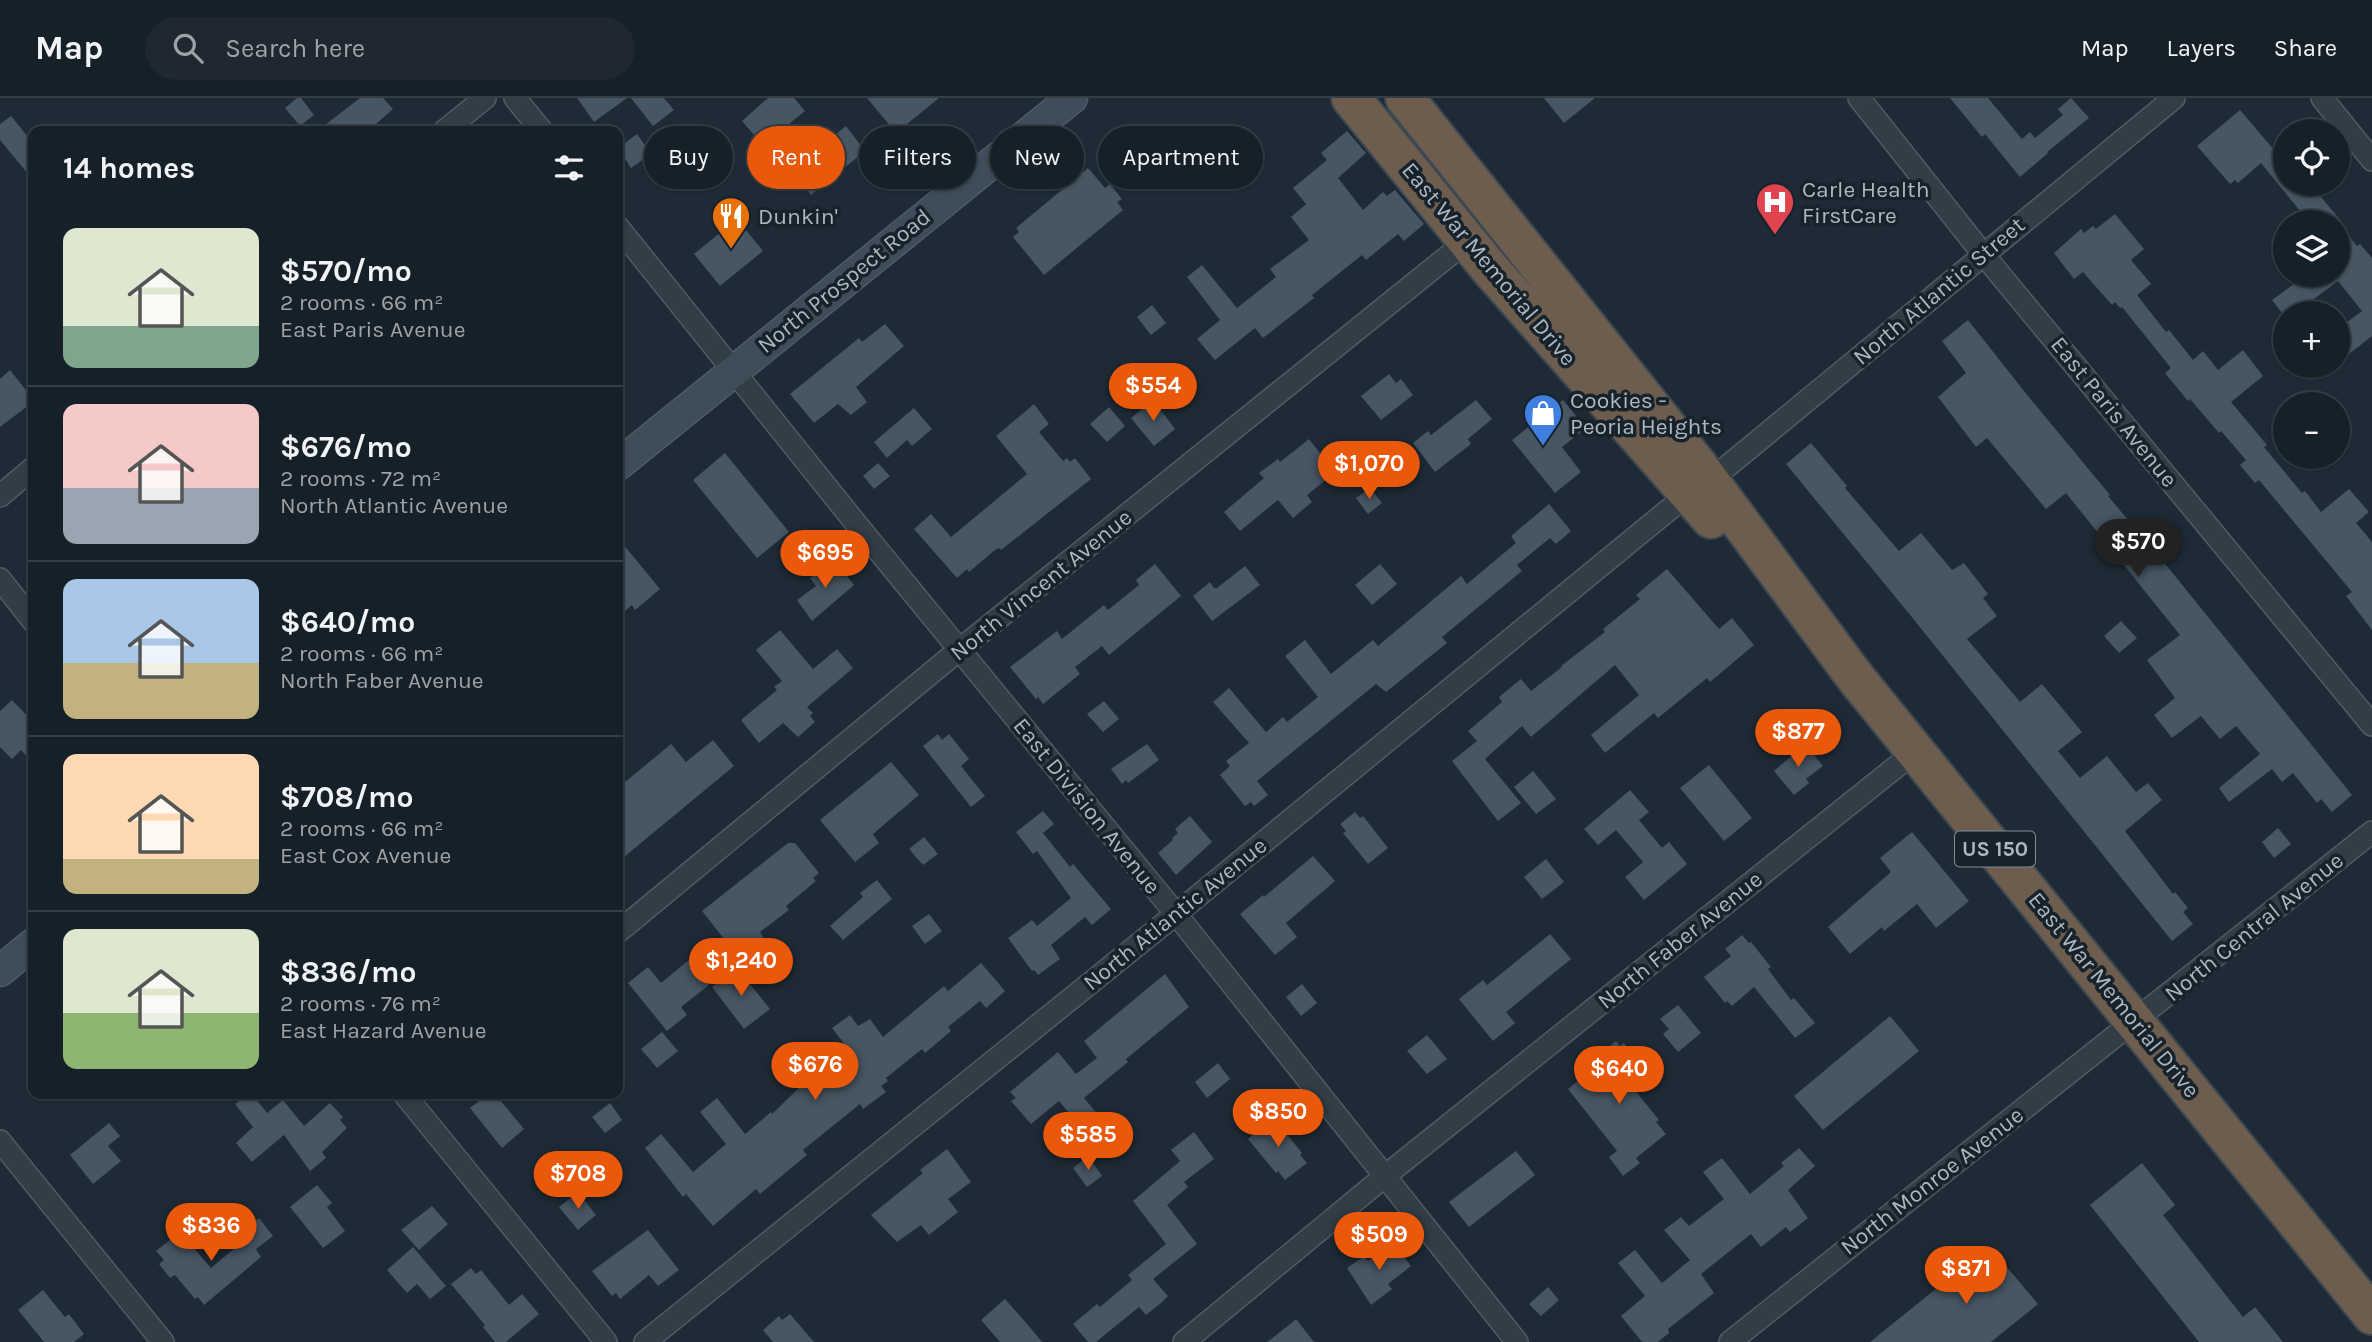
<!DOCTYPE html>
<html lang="en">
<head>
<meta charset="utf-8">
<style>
	:root { --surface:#162028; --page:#1f2830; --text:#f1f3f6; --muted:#9ea3a8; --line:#353e45; --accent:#ea580c }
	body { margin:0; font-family:Karla,sans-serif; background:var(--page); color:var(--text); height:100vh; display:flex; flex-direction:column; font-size:26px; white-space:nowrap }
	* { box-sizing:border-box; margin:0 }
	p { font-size:23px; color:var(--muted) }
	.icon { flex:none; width:38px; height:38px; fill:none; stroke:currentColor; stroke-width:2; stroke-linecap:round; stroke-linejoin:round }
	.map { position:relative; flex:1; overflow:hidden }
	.details { position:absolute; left:28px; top:28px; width:595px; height:973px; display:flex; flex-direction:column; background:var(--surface); border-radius:14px; box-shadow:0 2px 5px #0004,0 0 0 2px var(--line) }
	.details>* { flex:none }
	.hud { position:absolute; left:644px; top:28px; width:665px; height:63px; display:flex; gap:14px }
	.controls { position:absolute; left:2273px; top:21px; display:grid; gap:14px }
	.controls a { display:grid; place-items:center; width:77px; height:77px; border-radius:50%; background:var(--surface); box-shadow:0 2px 5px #0004,0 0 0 2px var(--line); font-size:35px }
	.price { position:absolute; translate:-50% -60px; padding:0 16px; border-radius:24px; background:var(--accent); color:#fff; font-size:23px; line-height:46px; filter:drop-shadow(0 2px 4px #0008) }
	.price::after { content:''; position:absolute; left:50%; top:42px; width:21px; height:16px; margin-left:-10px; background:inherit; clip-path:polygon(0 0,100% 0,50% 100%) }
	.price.selected { background:#222; color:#fff }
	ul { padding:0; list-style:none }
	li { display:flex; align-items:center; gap:21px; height:175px; padding:0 35px }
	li+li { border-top:2px solid var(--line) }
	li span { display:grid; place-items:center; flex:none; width:196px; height:140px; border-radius:14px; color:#555 }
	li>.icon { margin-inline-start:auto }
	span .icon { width:84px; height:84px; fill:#fffc; stroke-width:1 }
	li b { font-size:30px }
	h2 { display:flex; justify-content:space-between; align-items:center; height:84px; padding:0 35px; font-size:30px }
	.tag { padding:0 24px; border-radius:32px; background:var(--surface); box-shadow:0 2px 5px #0004,0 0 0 2px var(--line); font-size:24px; line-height:63px }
	.tag.selected { background:var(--accent); color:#fff }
	header { display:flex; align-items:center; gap:42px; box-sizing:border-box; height:98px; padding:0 35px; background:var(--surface); border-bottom:2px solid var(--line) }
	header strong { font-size:33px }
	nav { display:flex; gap:38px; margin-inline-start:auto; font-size:24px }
	.search { width:490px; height:63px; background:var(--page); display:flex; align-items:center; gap:18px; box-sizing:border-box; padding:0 24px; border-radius:38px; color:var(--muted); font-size:26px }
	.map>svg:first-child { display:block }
	.building { fill:#465662 }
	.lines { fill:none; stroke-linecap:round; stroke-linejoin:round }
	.street-casing { stroke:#4f5b65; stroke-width:24 }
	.secondary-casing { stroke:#4f5b65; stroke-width:33 }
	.highway-casing { stroke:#3c4851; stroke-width:42 }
	.street { stroke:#323d46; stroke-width:21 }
	.secondary { stroke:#3f4c59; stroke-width:30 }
	.highway { stroke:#6d5d4e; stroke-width:38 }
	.labels { text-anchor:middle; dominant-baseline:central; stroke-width:7; stroke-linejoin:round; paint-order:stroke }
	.shield { fill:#17222b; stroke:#7f8b96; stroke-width:2 }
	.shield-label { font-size:21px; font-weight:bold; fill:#abb8c4 }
	.poi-label { font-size:23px; fill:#abb8c4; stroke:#17222b; text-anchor:start }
	.street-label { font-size:23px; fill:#abb8c4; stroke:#17222b }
</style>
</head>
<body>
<header>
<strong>Map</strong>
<div class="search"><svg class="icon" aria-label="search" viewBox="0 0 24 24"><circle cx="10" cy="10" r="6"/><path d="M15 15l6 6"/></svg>Search here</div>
<nav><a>Map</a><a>Layers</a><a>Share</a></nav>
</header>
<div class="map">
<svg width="2372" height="1244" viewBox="0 0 2372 1244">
	<rect width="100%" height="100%" fill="#1e2b36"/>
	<path class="building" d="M297 0H301L314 17 300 28 285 10Z
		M360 0H383L393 11 368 33H317Z
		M577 0H627L594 24Z
		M631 0H664L674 12 653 28Z
		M768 0H794L805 13 789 26 813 55 846 28 865 53 811 97 793 74 799 70 775 42 765 50 742 23Z
		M867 0H939L896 35Z
		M1544 0H1595L1564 25Z
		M1950 0H1988L2022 41 2030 34 2035 40 2063 17 2058 11 2071 0 2089 20 2047 54 2048 55 2020 79 1985 36 1982 39Z
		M2240 12 2275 53 2286 45V86H2310L2342 124H2309L2261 65 2238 85 2235 82 2230 86 2197 48Z
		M11 18 33 45V82L0 42V26Z
		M1347 33 1366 55 1338 80 1363 112 1383 94 1387 98 1395 92 1424 126 1404 143 1398 136 1366 162 1362 157 1312 197 1314 200 1263 240 1255 230 1215 262 1197 241 1220 222 1187 179 1202 167 1237 210 1276 179 1270 171 1309 142 1291 119 1306 106 1293 90 1327 62 1321 55Z
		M637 36 651 56 631 70 618 50Z
		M1088 70 1105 90 1110 86 1122 101 1117 104 1123 112 1044 177 1013 139 1019 134 1016 130Z
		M2115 116 2144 151 2131 162 2151 186 2137 197 2166 234 2169 232 2193 262 2203 253 2218 272 2243 252 2263 278 2231 304 2267 347 2264 349 2302 395 2305 393 2321 414 2349 391 2369 414 2356 425 2372 444V532L2346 498 2352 494 2259 382 2255 385 2240 367 2246 362 2221 333 2219 335 2190 301 2188 303 2165 275 2171 270 2122 209 2120 210 2115 204 2112 207 2083 174 2074 181 2054 155 2081 131 2084 135 2093 128 2096 131Z
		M737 121 763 153 720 188 694 156Z
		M2338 125 2357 148 2360 146 2372 160V238L2349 256 2338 243V231L2362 213 2338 183 2295 215H2286V220L2272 202 2306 177H2338Z
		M1152 207 1166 225 1151 237 1137 219Z
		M1968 222 2028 298 2110 397 2108 398 2171 473 2352 697 2332 714 2321 701 2317 705 2293 675 2282 684 2272 671 2229 704 2219 690 2260 656 2236 628 2220 641 2201 618 2172 640 2154 617 2175 600 2147 562 2180 537 2066 395 2046 411 1987 340 1976 349 1938 299 1966 275 1942 243Z
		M885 226 904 248 856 289 867 304 851 317 838 306 814 325 790 296 859 240 862 244Z
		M10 272 33 301V304L0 329V281Z
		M1389 276 1396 285 1401 281 1413 297 1381 322 1361 298Z
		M1153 302 1175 331 1154 348 1131 320Z
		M1476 302 1492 321 1468 341 1471 346 1435 374 1413 345 1428 333 1431 337Z
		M1563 302 1586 330 1562 349 1581 374 1555 395 1512 342Z
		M1034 306 1049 326 1039 334 1063 363 1067 360 1070 364 1075 360 1091 381 1001 452 999 450 995 452 969 474 967 471 957 480 914 431 931 416 951 439 1027 376 996 338Z
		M1109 309 1125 328 1107 344 1090 326Z
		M914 310 932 331 912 348 907 342 887 360 874 344Z
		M1309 341 1333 372 1330 374 1332 377 1307 397 1312 404 1293 420 1278 402 1240 433 1224 414 1264 380 1259 375 1278 361 1280 364Z
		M1811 345 1847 388 1845 390 1899 453 1921 435 1952 472 1964 465 1988 496 1983 500 1997 518 1967 541 2020 604 2042 586 2082 634 2058 653 2080 680 2107 658 2136 694 2148 685 2162 702 2125 733 2173 796 2175 794 2188 810 2183 814 2193 826 2172 843 1911 518 1786 366Z
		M725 355 789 434 757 460 693 382Z
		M878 365 890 378 874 391 863 378Z
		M1370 390 1382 405 1368 416 1356 400Z
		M1549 406 1571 433 1556 446 1550 440 1517 467 1522 473 1442 539 1447 545 1386 594 1376 586 1257 683 1268 697 1254 708 1251 704 1245 708 1220 677 1230 668 1226 663 1249 645 1213 604 1229 590 1266 634 1283 619 1287 624 1318 599 1285 558 1305 542 1331 576 1373 542 1378 548 1461 478 1467 486 1516 445 1511 438Z
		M618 440 660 491 635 512 632 507 618 519Z
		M834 462 854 487 812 523 797 502 816 488 810 480Z
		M1155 466 1181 498 1109 557 1102 548 1075 569 1080 576 1043 606 1038 599 1036 601 1010 569 1057 533 1062 541 1104 507 1108 512 1139 487 1136 482Z
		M1380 466 1397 486 1372 507 1355 487Z
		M1245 468 1260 487 1212 523 1193 498 1210 484 1214 490H1217Z
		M1667 471 1719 531 1732 520 1754 547 1710 584 1707 580 1658 620 1654 615 1605 655 1591 637 1639 597 1615 567 1531 639 1522 628 1485 661 1521 705 1498 723 1452 663 1477 643 1468 633 1502 604 1499 599 1521 581 1531 593 1562 569 1561 568 1605 534 1603 531 1640 501 1636 497Z
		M2121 523 2137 540 2119 555 2104 538Z
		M780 532 813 571 837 551 853 570 807 609 813 615 810 618 815 624 798 639 783 625 759 645 741 622 777 592 774 589 782 583 756 552Z
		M12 602 33 624V665L21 652 12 661 0 649V613Z
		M1104 603 1119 621 1103 634 1087 616Z
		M938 636 942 642 949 636 969 661 961 668 985 698 971 709 923 648Z
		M713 642 734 668 618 764V690L671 646 686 664Z
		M1147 646 1159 662 1128 685 1126 682 1122 686 1111 671Z
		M1805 646 1823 668 1806 681 1809 685 1794 697 1774 673Z
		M891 664 919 697 873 736 879 745 855 764 820 722Z
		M1709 667 1752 720 1724 743 1680 690Z
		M1533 673 1556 701 1536 716 1514 689Z
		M1630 692 1649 714 1639 722 1662 750 1669 744 1687 766 1644 802 1625 779 1643 764 1616 732 1598 747 1584 731Z
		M1043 713 1054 726 1043 735 1070 769 1073 766 1111 811 1092 827 1085 819 1051 847 1060 861 1038 877 1034 872 1032 873 1008 840 1032 822 1037 828 1071 800 1037 753 1033 756 1016 734Z
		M1355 714 1360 720 1363 718 1388 750 1368 766 1343 735 1346 733 1340 726Z
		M1190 718 1212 744 1176 777 1158 755 1173 742 1172 740 1178 735 1175 731Z
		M2278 730 2291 746 2274 760 2262 744Z
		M1912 734 1969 803 1936 830 1917 806 1884 833 1882 829 1850 856 1828 829 1891 774 1880 760Z
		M924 739 938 756 923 767 909 751Z
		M788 745H795L819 775 813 780 816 783 786 808 789 812 760 834 765 842 754 850 761 859 747 870 702 813Z
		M1313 758 1335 783 1286 825 1297 839 1275 857 1240 816 1263 797 1264 799Z
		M1546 761 1564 784 1542 801 1524 779Z
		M877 782 892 801 843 842 830 828 863 799 860 795Z
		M929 816 942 833 925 846 912 828Z
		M1550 836 1571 861 1506 914 1515 925 1493 943 1459 901 1483 882 1487 887Z
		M1742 837 1749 845 1751 844 1771 869 1768 871 1791 902 1794 900 1815 925 1795 940 1754 889 1732 908 1727 903 1725 905 1704 879 1731 858 1725 851Z
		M689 862 709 887 681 909 687 917 667 933 628 885 648 869 661 885Z
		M981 865 1005 893 986 910 980 903 948 929 951 933 925 955 922 951 886 980 888 983 881 988 886 994 863 1011 860 1006 803 1052 807 1057 760 1096 756 1091 713 1128 686 1096 683 1099 645 1050 661 1036 693 1074 726 1046 700 1014 717 1000 745 1036 771 1014 772 1016 803 986 794 974 809 963 822 980 853 957 832 930 850 917 858 928 870 921 883 939 944 888 948 893Z
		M737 870 770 911 744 931 712 889Z
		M1165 876 1189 909 1126 961 1128 964 1084 1000 1100 1019 1084 1033 1059 1003 1031 1026 1011 1003 1016 1000 1010 994 1058 954 1076 976 1097 960 1084 943Z
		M1302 886 1317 905 1301 918 1286 899Z
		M1678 907 1701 935 1678 954 1663 936 1669 931 1660 921Z
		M1890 918 1919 953 1823 1032 1794 998Z
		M662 934 678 953 657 970 641 951Z
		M1427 937 1447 961 1427 976 1407 953Z
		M1616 943 1620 948 1624 945 1651 977 1634 991 1659 1022 1656 1024 1666 1036 1636 1060 1640 1065 1623 1078 1609 1059 1617 1053 1568 991 1607 959 1603 954Z
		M1218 965 1230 981 1207 1000 1195 984Z
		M249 996H252L267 1015 283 1002 304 1028 330 1005 343 1019 340 1022 347 1030 322 1054 326 1060 310 1073 284 1037 252 1064 236 1045 253 1029 235 1006Z
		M488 996H495L524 1031 502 1050 470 1010Z
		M610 1005 622 1022 605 1035 592 1019Z
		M1274 1020 1302 1055 1300 1057 1307 1065 1285 1082 1278 1073 1276 1075 1248 1041Z
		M109 1025 120 1038 108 1048 121 1063 93 1086 70 1057Z
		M1194 1034 1214 1061 1184 1084 1188 1089 1167 1107 1197 1146 1153 1181 1168 1198 1162 1204 1146 1217 1139 1209 1096 1244H1088L1073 1226 1097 1206 1100 1209 1132 1182 1128 1177 1166 1146 1133 1103 1180 1063 1171 1052Z
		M1799 1050 1815 1068 1788 1092 1808 1120 1790 1134 1786 1129 1761 1149 1751 1136 1701 1176 1714 1195 1668 1231 1669 1235 1658 1244H1642L1621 1218 1645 1198 1618 1165 1635 1152 1662 1185 1690 1162 1664 1132 1681 1119 1689 1128 1724 1101 1703 1074 1722 1060 1750 1096 1784 1068 1781 1065Z
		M947 1051 971 1084 948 1101 958 1114 929 1137 921 1127 897 1144 871 1117 923 1075 920 1072Z
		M1516 1053 1535 1077 1469 1129 1449 1104Z
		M1088 1058 1102 1078 1087 1089 1073 1070Z
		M2142 1065 2175 1107 2163 1117 2243 1219 2255 1209 2283 1244H2199L2090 1107Z
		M317 1087 332 1105 327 1109 345 1133 323 1150 290 1109Z
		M578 1094 596 1117 578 1132 559 1109Z
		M432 1108 448 1126 419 1152 401 1132Z
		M259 1120 273 1138 256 1151 253 1147 261 1159 204 1207 198 1199 195 1201 175 1177 170 1180 159 1166 164 1162 156 1153 180 1134 211 1170 247 1140 242 1134Z
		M648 1132 679 1172 658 1188 649 1177 620 1201 616 1195 612 1198 592 1173Z
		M1393 1144 1411 1168 1388 1186 1392 1191 1371 1207 1347 1170 1364 1158 1368 1163Z
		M1989 1148 2038 1206 1991 1244H1870Z
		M413 1149 446 1188 430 1201 417 1186 407 1195 387 1172Z
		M471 1170 476 1176 481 1172 509 1207 522 1196 539 1216 506 1244H495L483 1229 485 1227 451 1186Z
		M1548 1189 1559 1202 1541 1218 1529 1206Z
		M43 1192 65 1219 69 1216 84 1236 74 1244H44L18 1212Z
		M1005 1201 1028 1227 1042 1244H1000L981 1222Z
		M790 1216 814 1244H773L763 1232 779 1218 782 1222Z
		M1296 1221 1314 1244H1267L1289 1227Z"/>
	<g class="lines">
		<g class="street-casing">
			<path id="street" d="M515 0 542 33
				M1859 0 1983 156 2372 627
				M2322 0 2372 62
				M444 33 485 0
				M618 129 854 423 1176 816 1517 1244
				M0 398 33 370
				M0 481 33 523
				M618 834 959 552 1467 143
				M404 996 606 1244
				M0 1043 163 1244
				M645 1244 1176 816 1688 396 1724 371 2174 0
				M1184 1244 1385 1078 1916 653
				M1730 1244 2372 734"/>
		</g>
		<g class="secondary-casing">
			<path id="secondary" d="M618 367 1072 0
				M0 873 33 846"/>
		</g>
		<g class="highway-casing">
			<path id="highway" d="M1351 0 1490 171 1711 421
				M1405 0 1697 366 1855 579 2372 1217"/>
		</g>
		<use href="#street" class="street"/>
		<use href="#secondary" class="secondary"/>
		<use href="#highway" class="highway"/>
	</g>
	<defs>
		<g id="hospital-pin" transform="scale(2.0125)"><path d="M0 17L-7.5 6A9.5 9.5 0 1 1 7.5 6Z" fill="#e0444e" stroke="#17222b"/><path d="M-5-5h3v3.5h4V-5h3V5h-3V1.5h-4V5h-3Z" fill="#fff"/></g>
		<g id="restaurant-pin" transform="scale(2.0125)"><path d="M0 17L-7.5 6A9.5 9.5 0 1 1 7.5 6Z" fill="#e8710a" stroke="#17222b"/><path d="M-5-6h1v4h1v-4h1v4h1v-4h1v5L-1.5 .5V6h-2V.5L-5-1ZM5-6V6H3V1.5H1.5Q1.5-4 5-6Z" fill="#fff"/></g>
		<g id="shop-pin" transform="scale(2.0125)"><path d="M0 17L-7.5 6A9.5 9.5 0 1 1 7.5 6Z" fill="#3f7fe0" stroke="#17222b"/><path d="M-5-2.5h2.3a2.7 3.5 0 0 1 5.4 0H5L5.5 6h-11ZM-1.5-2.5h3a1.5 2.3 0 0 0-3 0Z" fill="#fff"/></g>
	</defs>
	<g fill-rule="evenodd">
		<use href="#hospital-pin" x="1775" y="104"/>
		<use href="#restaurant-pin" x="731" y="118"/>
		<use href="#shop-pin" x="1543" y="315"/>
	</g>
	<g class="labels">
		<rect class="shield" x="1955" y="733.5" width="80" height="35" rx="5"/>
		<g class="shield-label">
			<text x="1995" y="751">US 150</text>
		</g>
		<g class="poi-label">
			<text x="1802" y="91">Carle Health<tspan x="1802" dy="26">FirstCare</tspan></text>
			<text x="758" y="118">Dunkin'</text>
			<text x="1570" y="302">Cookies -<tspan x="1570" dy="26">Peoria Heights</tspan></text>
		</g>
		<g class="street-label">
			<text transform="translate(1489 166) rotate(50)">East War Memorial Drive</text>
			<text transform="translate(844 183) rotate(-39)">North Prospect Road</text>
			<text transform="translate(1939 193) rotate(-40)">North Atlantic Street</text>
			<text transform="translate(2114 314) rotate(51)">East Paris Avenue</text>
			<text transform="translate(1041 487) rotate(-39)">North Vincent Avenue</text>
			<text transform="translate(1087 708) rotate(51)">East Division Avenue</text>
			<text transform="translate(1175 816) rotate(-39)">North Atlantic Avenue</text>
			<text transform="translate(2254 829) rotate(-39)">North Central Avenue</text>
			<text transform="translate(1680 842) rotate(-39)">North Faber Avenue</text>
			<text transform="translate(2114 897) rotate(51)">East War Memorial Drive</text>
			<text transform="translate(1932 1083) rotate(-38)">North Monroe Avenue</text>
		</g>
	</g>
</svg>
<div class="controls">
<a><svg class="icon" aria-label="locate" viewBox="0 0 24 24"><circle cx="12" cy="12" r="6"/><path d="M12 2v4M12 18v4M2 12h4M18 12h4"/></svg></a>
<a><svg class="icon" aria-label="layers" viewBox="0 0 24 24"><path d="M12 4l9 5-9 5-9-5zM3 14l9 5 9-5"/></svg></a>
<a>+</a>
<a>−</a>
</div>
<b class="price" style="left:1153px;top:325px">$554</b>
<b class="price" style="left:1369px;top:403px">$1,070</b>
<b class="price selected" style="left:2138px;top:481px">$570</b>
<b class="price" style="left:825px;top:492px">$695</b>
<b class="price" style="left:1798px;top:671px">$877</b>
<b class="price" style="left:741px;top:900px">$1,240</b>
<b class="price" style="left:815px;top:1004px">$676</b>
<b class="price" style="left:1619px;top:1008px">$640</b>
<b class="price" style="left:1278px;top:1051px">$850</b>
<b class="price" style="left:1088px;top:1074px">$585</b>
<b class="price" style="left:578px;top:1113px">$708</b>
<b class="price" style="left:211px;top:1165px">$836</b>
<b class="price" style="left:1379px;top:1174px">$509</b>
<b class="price" style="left:1966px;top:1208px">$871</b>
<div class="hud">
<a class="tag">Buy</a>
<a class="tag selected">Rent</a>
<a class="tag">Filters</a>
<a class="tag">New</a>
<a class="tag">Apartment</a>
</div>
<section class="details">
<h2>14 homes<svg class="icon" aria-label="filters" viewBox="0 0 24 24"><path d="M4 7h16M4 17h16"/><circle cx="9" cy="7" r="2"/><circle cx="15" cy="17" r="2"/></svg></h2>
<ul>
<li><span style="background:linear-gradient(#dfe7d0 70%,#7fa58c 0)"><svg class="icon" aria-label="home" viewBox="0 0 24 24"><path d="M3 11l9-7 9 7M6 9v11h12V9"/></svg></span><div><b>$570/mo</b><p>2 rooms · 66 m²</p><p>East Paris Avenue</p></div></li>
<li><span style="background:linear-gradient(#f6c9c9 60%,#9aa5b1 0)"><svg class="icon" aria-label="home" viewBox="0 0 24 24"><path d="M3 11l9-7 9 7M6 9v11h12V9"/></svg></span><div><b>$676/mo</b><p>2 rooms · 72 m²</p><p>North Atlantic Avenue</p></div></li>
<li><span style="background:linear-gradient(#a9c7e8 60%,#c2b280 0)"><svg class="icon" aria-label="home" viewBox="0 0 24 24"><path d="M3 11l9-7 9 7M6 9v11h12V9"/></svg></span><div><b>$640/mo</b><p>2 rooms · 66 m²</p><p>North Faber Avenue</p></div></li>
<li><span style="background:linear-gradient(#ffd9b3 75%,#c2b280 0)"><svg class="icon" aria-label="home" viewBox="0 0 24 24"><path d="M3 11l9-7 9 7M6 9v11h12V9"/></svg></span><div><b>$708/mo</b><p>2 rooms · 66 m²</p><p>East Cox Avenue</p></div></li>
<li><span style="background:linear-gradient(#dfe7d0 60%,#8fb573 0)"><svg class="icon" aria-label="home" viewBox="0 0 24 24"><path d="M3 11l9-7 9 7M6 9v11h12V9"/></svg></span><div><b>$836/mo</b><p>2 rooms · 76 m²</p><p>East Hazard Avenue</p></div></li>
</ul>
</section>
</div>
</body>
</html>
